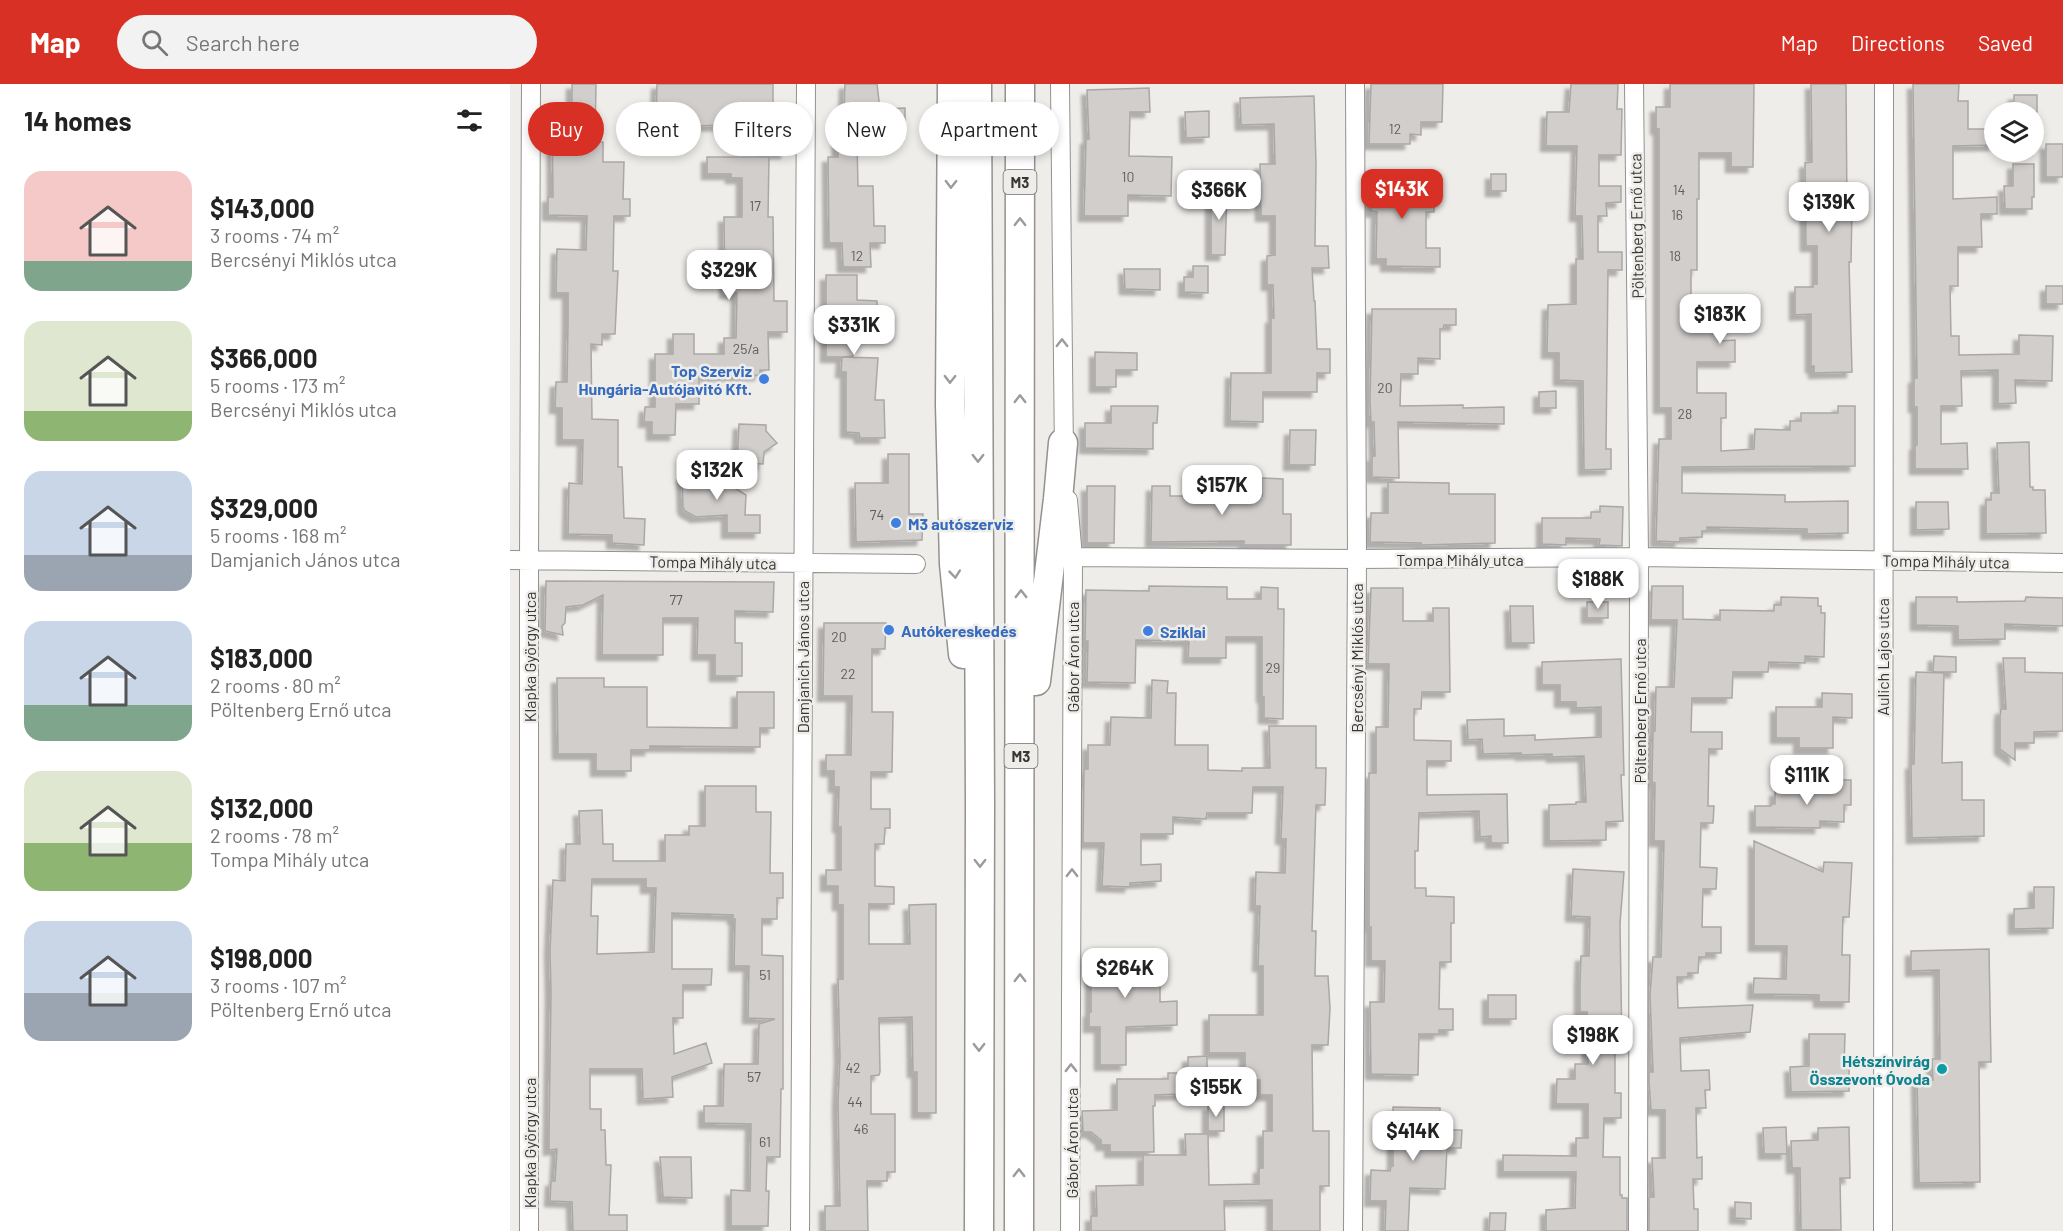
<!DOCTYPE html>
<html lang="en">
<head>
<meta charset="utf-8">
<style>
	:root { --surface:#fff; --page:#f2f2f2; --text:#222; --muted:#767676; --accent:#d93025 }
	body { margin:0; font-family:Barlow,sans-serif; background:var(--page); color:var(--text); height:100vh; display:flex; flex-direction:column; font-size:22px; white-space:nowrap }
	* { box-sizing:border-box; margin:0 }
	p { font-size:20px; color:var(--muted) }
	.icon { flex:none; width:33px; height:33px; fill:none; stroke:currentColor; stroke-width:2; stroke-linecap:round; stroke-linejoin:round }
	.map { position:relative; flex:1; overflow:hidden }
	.side { display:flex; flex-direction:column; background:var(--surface); width:510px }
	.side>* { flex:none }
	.banner { position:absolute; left:18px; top:18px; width:570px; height:54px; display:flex; gap:12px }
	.tools { position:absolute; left:1474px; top:18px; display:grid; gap:12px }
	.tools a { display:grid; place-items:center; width:60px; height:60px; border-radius:50%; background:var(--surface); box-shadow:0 3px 9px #0003; font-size:30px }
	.price { position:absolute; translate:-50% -51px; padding:0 14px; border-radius:12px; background:#fff; color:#222; font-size:20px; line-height:39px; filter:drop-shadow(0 2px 3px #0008) }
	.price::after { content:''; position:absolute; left:50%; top:36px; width:18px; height:14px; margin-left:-9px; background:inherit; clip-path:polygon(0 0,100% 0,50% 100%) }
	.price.active { background:var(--accent); color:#fff }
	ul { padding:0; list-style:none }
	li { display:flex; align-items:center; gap:18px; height:150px; padding:0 24px }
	li span { display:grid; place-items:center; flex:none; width:168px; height:120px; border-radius:18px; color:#555 }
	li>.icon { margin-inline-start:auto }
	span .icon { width:72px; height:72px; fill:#fffc; stroke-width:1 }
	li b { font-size:26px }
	h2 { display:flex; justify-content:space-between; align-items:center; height:72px; padding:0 24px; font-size:26px }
	.pill { padding:0 21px; border-radius:27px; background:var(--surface); box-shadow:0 3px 9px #0003; font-size:21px; line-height:54px }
	.pill.active { background:var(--accent); color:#fff }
	header { display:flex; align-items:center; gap:36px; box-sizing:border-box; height:84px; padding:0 30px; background:var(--accent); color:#fff }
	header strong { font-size:28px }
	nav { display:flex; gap:33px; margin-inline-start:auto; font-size:21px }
	.search { width:420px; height:54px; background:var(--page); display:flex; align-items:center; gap:15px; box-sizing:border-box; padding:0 21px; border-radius:33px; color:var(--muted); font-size:22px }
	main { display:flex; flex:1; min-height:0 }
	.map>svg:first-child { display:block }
	.building { fill:#d1cecc; stroke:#aaa8a6; stroke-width:1.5; fill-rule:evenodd; filter:url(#shadow) }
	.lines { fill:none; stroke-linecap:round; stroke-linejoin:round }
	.minor-casing { stroke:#94918f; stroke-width:20 }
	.primary-casing { stroke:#94918f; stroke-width:31 }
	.minor { stroke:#fff; stroke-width:18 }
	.primary { stroke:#fff; stroke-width:28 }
	.oneway { stroke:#9c9b9a }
	.shop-dot { fill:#3f7fe0; stroke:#efedea; stroke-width:2 }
	.culture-dot { fill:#0f9aa8; stroke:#efedea; stroke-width:2 }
	.labels { text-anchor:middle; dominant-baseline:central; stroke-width:5; stroke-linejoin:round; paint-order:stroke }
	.number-label { font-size:14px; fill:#5e5d5c }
	.shield { fill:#efedea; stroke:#6f6e6c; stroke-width:1.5 }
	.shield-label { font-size:15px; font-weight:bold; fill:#383736 }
	.street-label { font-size:16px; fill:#383736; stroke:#efedea }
	.shop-label { font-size:16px; font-weight:bold; fill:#366cbe; stroke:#efedea; text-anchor:start }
	.culture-label { font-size:16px; font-weight:bold; fill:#0d838f; stroke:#efedea; text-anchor:end }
</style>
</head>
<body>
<header>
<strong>Map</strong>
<div class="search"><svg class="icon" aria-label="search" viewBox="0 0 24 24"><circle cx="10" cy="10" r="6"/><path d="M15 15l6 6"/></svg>Search here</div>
<nav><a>Map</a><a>Directions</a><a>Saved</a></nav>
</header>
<main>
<section class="side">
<h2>14 homes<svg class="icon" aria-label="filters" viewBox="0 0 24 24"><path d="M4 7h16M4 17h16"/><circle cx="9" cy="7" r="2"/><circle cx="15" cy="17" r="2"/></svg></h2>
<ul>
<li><span style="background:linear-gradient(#f6c9c9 75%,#7fa58c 0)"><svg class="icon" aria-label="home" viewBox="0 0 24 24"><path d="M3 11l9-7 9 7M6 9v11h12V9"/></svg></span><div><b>$143,000</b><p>3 rooms · 74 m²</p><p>Bercsényi Miklós utca</p></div></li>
<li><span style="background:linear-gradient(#dfe7d0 75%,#8fb573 0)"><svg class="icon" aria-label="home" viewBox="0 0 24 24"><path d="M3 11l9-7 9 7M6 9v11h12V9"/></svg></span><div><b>$366,000</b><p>5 rooms · 173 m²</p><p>Bercsényi Miklós utca</p></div></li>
<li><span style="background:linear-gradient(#c9d6e8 70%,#9aa5b1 0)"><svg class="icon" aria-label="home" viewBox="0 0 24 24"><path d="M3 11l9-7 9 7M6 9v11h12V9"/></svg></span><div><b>$329,000</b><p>5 rooms · 168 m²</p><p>Damjanich János utca</p></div></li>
<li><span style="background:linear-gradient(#c9d6e8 70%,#7fa58c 0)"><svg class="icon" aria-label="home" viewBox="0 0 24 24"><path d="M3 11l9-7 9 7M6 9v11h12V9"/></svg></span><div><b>$183,000</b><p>2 rooms · 80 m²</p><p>Pöltenberg Ernő utca</p></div></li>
<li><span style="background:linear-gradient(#dfe7d0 60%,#8fb573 0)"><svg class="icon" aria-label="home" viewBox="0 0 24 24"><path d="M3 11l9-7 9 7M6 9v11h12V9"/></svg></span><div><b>$132,000</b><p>2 rooms · 78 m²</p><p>Tompa Mihály utca</p></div></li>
<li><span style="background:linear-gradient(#c9d6e8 60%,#9aa5b1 0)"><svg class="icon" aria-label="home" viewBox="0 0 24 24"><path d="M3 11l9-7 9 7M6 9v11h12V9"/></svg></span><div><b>$198,000</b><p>3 rooms · 107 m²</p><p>Pöltenberg Ernő utca</p></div></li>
</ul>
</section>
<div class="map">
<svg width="1553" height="1147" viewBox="0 0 1553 1147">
	<defs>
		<filter id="shadow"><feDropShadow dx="-5.5" dy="5.5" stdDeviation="1.5" flood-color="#0004"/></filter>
	</defs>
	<rect width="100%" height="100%" fill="#efedea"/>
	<path class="building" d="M62 0H86L85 58H93V78H114L113 115H120V132H104L103 187H108L105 250H92V261L81 260 82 335 108 336V383H112L114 434 135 435 134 461 102 459V451L58 450 59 399 72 400 73 356H52V324H45L46 298H57L58 240V209H46L47 165 76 166 77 132 38 131V113H43L42 22H62Z
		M147 0H263V43H209V41L146 44Z
		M335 0H367L370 25 395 24V42L385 43V56L347 57 348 102H363L364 142H375V159H360L361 183H333L332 159H319L318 73H328L327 25H334Z
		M861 0H933L932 38H911V51L900 50V60H859Z
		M1061 0H1108L1107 25H1112L1111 71H1089V102H1111V118L1096 119 1097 132H1088V168H1112V186H1098L1096 365H1101V385L1074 386 1073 297 1049 296V269H1037L1038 221 1066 220V175H1073L1072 132H1065L1067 62H1036L1037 28H1059Z
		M1160 0H1244L1243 83H1221V69H1189V115H1187V186H1181V227L1202 234 1208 257 1225 256V278H1187V309H1216V334H1211V367L1244 365 1245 345 1280 346V337H1291V329H1328V322H1345V382L1172 383V409L1275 411V418L1338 417V449L1297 450V445L1197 443V447H1192V453L1170 454V458L1146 457 1149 355H1161V324H1149V45H1146V23H1160Z
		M1301 0H1336L1337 125H1342L1341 178H1339L1342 288 1304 289V282L1301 283V230L1285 231V203H1303V200H1307V162H1296L1295 79 1302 78Z
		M1403 0H1449L1448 17H1458V45H1485V61L1443 62V115L1487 113V130H1471L1472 163H1448V202H1440L1441 252H1449V271L1509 270V251L1543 252 1542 297 1505 296 1506 319 1488 320V286L1451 287 1452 322H1431V360L1457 359 1458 385H1405V361H1407V323H1404V294H1407Z
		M639 4 640 28H620L619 72 662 73 661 112 618 111V132H574L576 55H579L577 6Z
		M1504 11H1527V28H1504Z
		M804 12 806 80 805 162H818L819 184H802L804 217H805L807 265H820V289H807V308H753V338L720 337 721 289H761V234H764L763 201H757V172L765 171V132H751L750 80H765L764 40 731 41 730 14Z
		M699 27V53L676 54 675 28Z
		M252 45H275L276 69H252Z
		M1536 60H1553V93H1536Z
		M197 73H259L258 133H263L264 217H277V248H258L259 286H250V291L189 292V320H166L165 351H142V338H134L135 323H145V270H163V250H184V270H214V254H226L227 209H215L214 133H232V94H221V90H197Z
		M1503 80H1524V113H1522V125H1495L1494 102H1503Z
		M861 89H909V107H924V128H916V164H930V183L876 182V175H866L867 128 861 127Z
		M981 90H996V107H981Z
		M701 104H717L715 171H701Z
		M683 182H698V209L674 208V193H683Z
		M614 185H650V206L615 205Z
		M316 191H347V216L367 217V234L343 233V272L332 273 368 274 365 316H374L375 354H350L349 349 336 348V288H331L332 273H316Z
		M1536 202H1553V220H1536Z
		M862 225H946V241H934L933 245H930V275L908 274V290H891L890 322 953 321V324L994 323V340L888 338 889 394 862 393V372H865L864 338H861L860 317Z
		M585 268 627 269V286H606V303H585Z
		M1046 307V324H1029V308Z
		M601 322H648L647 339H643V365L575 364V339H601Z
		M229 340 256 341V347L267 359 254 368 253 380 227 379Z
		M780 346H806L805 381H779Z
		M1519 358 1520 403H1523V406H1535L1536 449 1476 450V416H1481V409H1489L1487 359Z
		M378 370H399V430H413L412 456 346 458 345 399H378Z
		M180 386H196L236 411 235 431H250V449H217V431L186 433 175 427 173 423 172 392Z
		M752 394 773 395V430H781V461H734V457L641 458 642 402H660V412H695V399H716V412H752Z
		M878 398 939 399V410H985V459L911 461V459L860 458 861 429H878Z
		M577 402H605L604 459H577Z
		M1406 418H1438L1439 445 1406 446Z
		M1090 422 1113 423 1112 462 1089 461 1090 455 1056 454V461L1032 460V434H1081V428H1090Z
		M36 497 264 498 263 528 225 527V559H232V592H205V571H187L188 534H153V571H92L93 511 73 521 56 523 55 539 52 542 53 551 35 547Z
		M639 502 717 503V515H751V503L768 504V525H774L773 635 754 634V613H752V553H716V574H678L679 557 626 556 625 599 577 598 578 557H575L576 506 639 507Z
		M1142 502H1173V535L1210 536V526L1264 527V521H1271V513L1308 514V522H1311V529H1315L1314 573 1295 572V579L1259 578 1258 588H1223L1222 614H1182L1181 648H1212V665H1199L1198 722H1204L1203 739H1191L1190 783 1207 784 1206 805H1193L1192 843H1211V869H1196V873H1189L1188 889H1178V893H1167L1168 924 1243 921 1240 948 1170 954 1171 987 1199 986 1200 1006H1195L1196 1024H1186L1187 1074 1192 1073V1095H1183L1184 1125H1188V1147H1139V1113H1144L1142 1074H1155V1026H1141L1139 997V988H1143L1140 911 1143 873H1151L1154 757H1144L1145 699 1142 698V690L1143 647H1145L1146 603H1164L1167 536H1141Z
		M861 504H893V537H923V524H939L940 608H912L911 625H904V656L941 657V677H917V711L997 710 998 759H981V752L970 753 969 727 909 729 908 767H905V804H916V812L944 813V839H941V878H930L929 925H943V946H929V950H909L908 991 861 990 860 918H874L875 877H861V843H859V689H866V643H878L879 580H858Z
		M1406 513H1447V518L1515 517 1516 513 1553 514V542L1495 540V555L1448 556V542L1406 541Z
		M1077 518H1098V534H1077Z
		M1000 522H1023L1024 559H1001Z
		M314 539H376L375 565H362V628H383L382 688H361V725H380V744H375L374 760H365V802L384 803V820H359V860H400L399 821 426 820V1029H407V988H403L402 933 369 934 370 988 369 991 361 992V1030H385V1088H377V1097H357L358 1147H315V1122H330L328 1018 330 974 328 895H333V821H328V802H316V786H331V743H328L329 703H324V687H316V671H341L342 612H313Z
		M1424 572 1446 573V588H1423Z
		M1493 574H1515V588L1553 589V647L1524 648V659H1505V676L1490 665V632L1491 625H1496Z
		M1111 575 1114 691H1111L1113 737 1096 738V756L1039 757V721L1066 720V718H1076L1074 672 1042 673V670L1011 671V669L973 670 972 655 958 656 957 636 994 635V652L1025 651V656L1091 653V623L1066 624V618H1050V601H1032V578Z
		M1406 588 1434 589 1432 679 1452 678V716H1474V752L1402 754 1401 680H1404Z
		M47 594H94V603H137V643L227 644V608H264V644H250V663L140 662V666H121V687H86V670H48Z
		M642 596 658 597 657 609H666L665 661H698V686L732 687V684H760L759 642H806V684H816L815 721H806L802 847H806L805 892H818L820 924 818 961H802L803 1047H819V1102H810V1147H762V1116L714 1117 715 1147H581V1132H587L586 1102 633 1101V1071H676L675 1050H698L699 1101 749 1100V1084H753V1047H762V1011H750V996H735V969H699V931H753V882H748L750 822H745L746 788 775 789 776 755H771L773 703H743L742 729H697L696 735 663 733V750H631V781L651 780V797L620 799V803L592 802 594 759H573L574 685H578V661H600L601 633 641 634Z
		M1312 609 1342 610V634L1323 633V664H1289V654H1266V623H1312Z
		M1309 696H1341V721H1334V738L1310 737V744L1245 743V722H1261V720H1265V707H1281V704H1309Z
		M195 702H246V728H261L260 789H273V814H267V835H252V871L273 872V1005H271L270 1073H257L256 1107H259L258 1142H221V1106L240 1107 241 1040 194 1039V1022H213L214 980H248L249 940 265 935 238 934 239 882H224L225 835H223V831L162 829V885H202L201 901H173V934H163L164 970 196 959 202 979 162 993 163 1013 133 1015 132 985H80V1025H91V1046H95L96 1081H101L99 1131H117V1147H63L62 1118 40 1117 41 1097H45L47 1065 39 1066V1048L41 908 40 867 43 796 55 797 56 760H70L69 727 92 726 93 760H103V777H155V751H179V742H195ZM82 795H136V804H146L144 868 87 870 88 832H81Z
		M1244 757 1313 788 1314 778 1342 779 1339 833H1333L1332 871H1340L1339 918H1309V911L1243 910 1244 894 1276 895 1277 862H1244Z
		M1063 785 1114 788 1110 840 1112 962H1105V1009H1111V1034H1094L1093 1073H1110V1111H1112V1114H1117V1147H1036V1126L1065 1124 1066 1088H993V1071L1066 1072V1054H1078V1020H1046L1047 995H1065V980H1078L1077 928H1070V898L1071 872H1079L1080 833 1061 832Z
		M1524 803H1544L1543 844 1504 845V825L1524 824Z
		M1479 865 1481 978H1469L1470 1098 1409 1099 1407 996H1423L1422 975H1430L1429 886 1401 887V867Z
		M581 866H644V892H650V918L667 917V941L616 943V981H590V943H579V928H581Z
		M978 911H1006V935H978Z
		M1299 950H1335L1334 982H1339V1007L1281 1008 1280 983 1299 982Z
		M697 972V1009L645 1011V1022H643L644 1068H600V1061H591V1056L581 1048H573L572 1027 607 1026V995H658V989H678V973Z
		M698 1021 714 1022V1047H698Z
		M883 1023 930 1024V1046H952L951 1064H937L935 1105 900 1104 898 1147H875L876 1117H860L861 1086 880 1087 881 1082H883Z
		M1276 1043 1277 1070H1254L1253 1044Z
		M1339 1043 1340 1094H1330L1331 1146H1291L1290 1084H1282L1281 1057 1308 1056V1044Z
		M150 1073H181L182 1114 153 1113Z
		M1225 1118 1241 1119V1135L1225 1134Z
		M980 1129H996L995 1147H979Z"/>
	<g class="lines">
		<g class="minor-casing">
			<path id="minor" d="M550 0 554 370
				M1124 0 1129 473 1128 1147
				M558 416 563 473 560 1147
				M563 473 847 475 1129 473 1553 479
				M0 476 406 480
				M19 1147V476L21 0
				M290 1147 296 0
				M843 1147 847 475 845 0
				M1373 1147 1374 0"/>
		</g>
		<g class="primary-casing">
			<path id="primary" d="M442 0 440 321 444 480 453 570
				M467 0 470 721 469 1147
				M526 597 548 415 553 359
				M509 1147 510 0"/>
		</g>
		<use href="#minor" class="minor"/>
		<use href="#primary" class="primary"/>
	</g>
	<defs><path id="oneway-chevron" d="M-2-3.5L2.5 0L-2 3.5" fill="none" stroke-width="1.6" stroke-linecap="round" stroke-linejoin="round" transform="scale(1.5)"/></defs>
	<g class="oneway">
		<use href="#oneway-chevron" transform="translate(441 100) rotate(91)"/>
		<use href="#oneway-chevron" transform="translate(510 138) rotate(-90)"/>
		<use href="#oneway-chevron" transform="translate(552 259) rotate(-90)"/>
		<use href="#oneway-chevron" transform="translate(440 295) rotate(91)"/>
		<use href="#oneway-chevron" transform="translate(510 315) rotate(-90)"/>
		<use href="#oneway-chevron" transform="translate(468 374) rotate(90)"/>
		<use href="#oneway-chevron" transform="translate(445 490) rotate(84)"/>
		<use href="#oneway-chevron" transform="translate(511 510) rotate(-90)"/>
		<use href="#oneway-chevron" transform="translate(470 779) rotate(90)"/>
		<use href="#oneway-chevron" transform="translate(562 789) rotate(-90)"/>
		<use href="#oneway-chevron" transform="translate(510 894) rotate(-90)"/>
		<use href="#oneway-chevron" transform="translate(469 963) rotate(90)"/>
		<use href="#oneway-chevron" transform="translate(561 984) rotate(-90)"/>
		<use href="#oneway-chevron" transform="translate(509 1089) rotate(-90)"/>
	</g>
	<g class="shop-dot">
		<circle cx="254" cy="295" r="6"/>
		<circle cx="386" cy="439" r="6"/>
		<circle cx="379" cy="546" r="6"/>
		<circle cx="638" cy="547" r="6"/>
	</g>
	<circle class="culture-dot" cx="1432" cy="985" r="6"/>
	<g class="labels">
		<g class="number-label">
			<text x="885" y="44">12</text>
			<text x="618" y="92">10</text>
			<text x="1169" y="105">14</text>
			<text x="245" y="121">17</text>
			<text x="1167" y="130">16</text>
			<text x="347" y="171">12</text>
			<text x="1165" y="171">18</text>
			<text x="236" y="264">25/a</text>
			<text x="875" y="303">20</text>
			<text x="1175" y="329">28</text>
			<text x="367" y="430">74</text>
			<text x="166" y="515">77</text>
			<text x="329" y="552">20</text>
			<text x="763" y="583">29</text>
			<text x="338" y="589">22</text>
			<text x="255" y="890">51</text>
			<text x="343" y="983">42</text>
			<text x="244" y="992">57</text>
			<text x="345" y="1017">44</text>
			<text x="351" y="1044">46</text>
			<text x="255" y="1057">61</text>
		</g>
		<g class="shield">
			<rect x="493.5" y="86" width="33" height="24" rx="4.5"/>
			<rect x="494.5" y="660" width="33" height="24" rx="4.5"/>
		</g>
		<g class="shield-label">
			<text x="510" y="98">M3</text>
			<text x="511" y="672">M3</text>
		</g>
		<g class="street-label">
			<text transform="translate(1126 142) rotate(-91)">Pöltenberg Ernő utca</text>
			<text x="950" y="475">Tompa Mihály utca</text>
			<text transform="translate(1436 477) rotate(1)">Tompa Mihály utca</text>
			<text transform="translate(203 478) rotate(1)">Tompa Mihály utca</text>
			<text transform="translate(19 573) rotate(-90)">Klapka György utca</text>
			<text transform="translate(292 573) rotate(-90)">Damjanich János utca</text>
			<text transform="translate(562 573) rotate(-90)">Gábor Áron utca</text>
			<text transform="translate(1372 573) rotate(-90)">Aulich Lajos utca</text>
			<text transform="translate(846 574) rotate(-90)">Bercsényi Miklós utca</text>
			<text transform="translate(1129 627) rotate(-90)">Pöltenberg Ernő utca</text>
			<text transform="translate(19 1059) rotate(-90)">Klapka György utca</text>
			<text transform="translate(561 1059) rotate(-90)">Gábor Áron utca</text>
		</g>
		<g class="shop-label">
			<text x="242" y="286" text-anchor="end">Top Szerviz<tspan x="242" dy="18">Hungária-Autójavitó Kft.</tspan></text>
			<text x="398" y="439">M3 autószerviz</text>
			<text x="391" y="546">Autókereskedés</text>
			<text x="650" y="547">Sziklai</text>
		</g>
		<g class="culture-label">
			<text x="1420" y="976">Hétszínvirág<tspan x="1420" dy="18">Összevont Óvoda</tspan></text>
		</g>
	</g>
</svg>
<div class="tools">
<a><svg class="icon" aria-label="layers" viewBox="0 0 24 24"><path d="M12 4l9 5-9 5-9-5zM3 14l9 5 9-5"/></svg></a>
</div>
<b class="price active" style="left:892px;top:136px">$143K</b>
<b class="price" style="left:709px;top:137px">$366K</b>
<b class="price" style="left:1319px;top:149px">$139K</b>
<b class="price" style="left:219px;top:217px">$329K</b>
<b class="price" style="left:1210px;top:261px">$183K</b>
<b class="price" style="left:344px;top:272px">$331K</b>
<b class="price" style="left:207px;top:417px">$132K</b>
<b class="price" style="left:712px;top:432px">$157K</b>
<b class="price" style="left:1088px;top:526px">$188K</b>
<b class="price" style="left:1297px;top:722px">$111K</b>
<b class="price" style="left:615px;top:915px">$264K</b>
<b class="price" style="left:1083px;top:982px">$198K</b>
<b class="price" style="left:706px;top:1034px">$155K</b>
<b class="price" style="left:903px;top:1078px">$414K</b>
<div class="banner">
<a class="pill active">Buy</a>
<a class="pill">Rent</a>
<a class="pill">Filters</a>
<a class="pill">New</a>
<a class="pill">Apartment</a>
</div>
</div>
</main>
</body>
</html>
